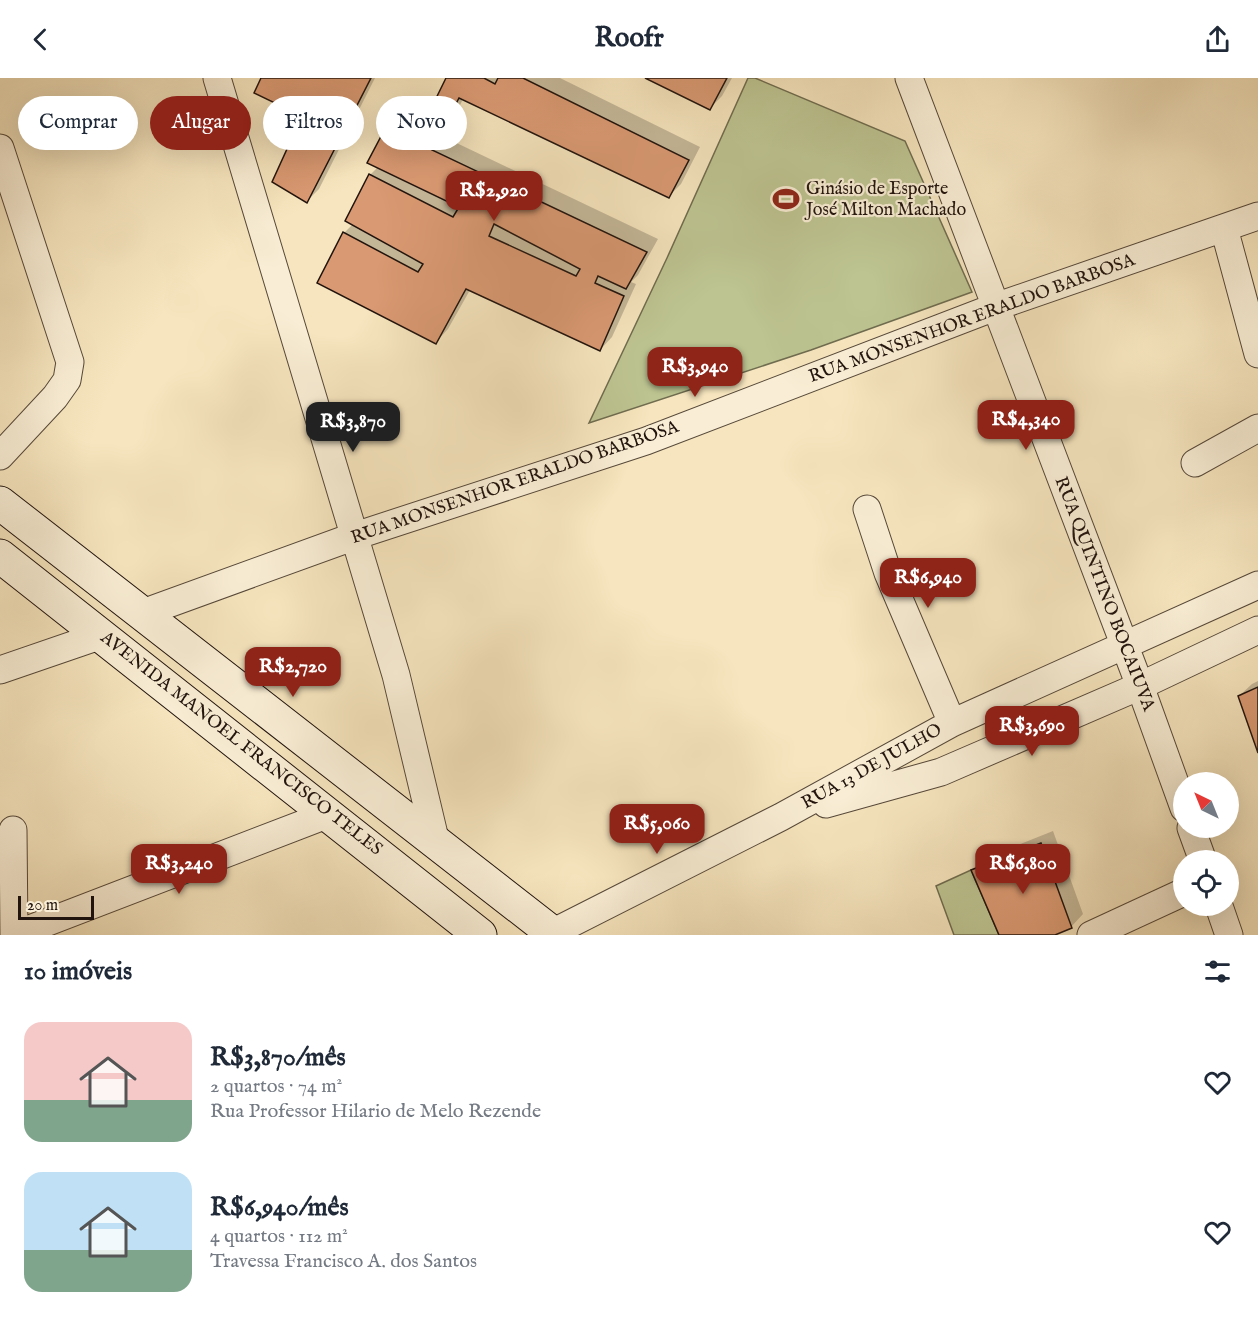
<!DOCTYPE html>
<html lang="pt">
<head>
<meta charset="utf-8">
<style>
	:root { --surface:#fff; --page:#f6f6f7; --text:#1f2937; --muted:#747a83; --accent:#8f2418 }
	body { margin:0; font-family:"IM FELL English",serif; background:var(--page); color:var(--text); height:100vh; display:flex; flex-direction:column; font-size:22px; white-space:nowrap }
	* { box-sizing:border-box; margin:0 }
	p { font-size:20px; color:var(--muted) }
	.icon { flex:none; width:33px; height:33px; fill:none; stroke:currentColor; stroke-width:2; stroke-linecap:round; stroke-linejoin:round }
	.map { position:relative; height:857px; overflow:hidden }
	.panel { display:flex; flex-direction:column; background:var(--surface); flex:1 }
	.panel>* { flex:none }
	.banner { position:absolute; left:18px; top:18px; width:600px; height:54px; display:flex; gap:12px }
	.needle { width:39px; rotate:317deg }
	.tools { position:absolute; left:1173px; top:694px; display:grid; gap:12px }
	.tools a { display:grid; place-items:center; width:66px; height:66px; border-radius:50%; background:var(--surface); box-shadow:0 6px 24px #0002; font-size:30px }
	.scale { position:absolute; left:18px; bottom:15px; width:76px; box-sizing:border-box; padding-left:6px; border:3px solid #21130d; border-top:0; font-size:16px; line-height:21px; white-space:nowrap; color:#21130d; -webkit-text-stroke:4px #f9eed5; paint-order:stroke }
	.price { position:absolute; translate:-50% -51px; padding:0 14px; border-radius:12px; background:var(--accent); color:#fff; font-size:20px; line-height:39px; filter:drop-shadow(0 2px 3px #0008) }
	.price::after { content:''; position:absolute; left:50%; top:36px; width:18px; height:14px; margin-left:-9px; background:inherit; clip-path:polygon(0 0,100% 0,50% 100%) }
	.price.active { background:#222; color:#fff }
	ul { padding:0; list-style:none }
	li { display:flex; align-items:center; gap:18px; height:150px; padding:0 24px }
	li span { display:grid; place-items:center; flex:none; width:168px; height:120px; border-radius:18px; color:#555 }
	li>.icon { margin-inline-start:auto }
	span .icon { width:72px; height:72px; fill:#fffc; stroke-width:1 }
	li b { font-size:26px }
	h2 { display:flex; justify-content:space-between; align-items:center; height:72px; padding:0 24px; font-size:26px }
	.pill { padding:0 21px; border-radius:27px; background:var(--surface); box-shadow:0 6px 24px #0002; font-size:21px; line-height:54px }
	.pill.active { background:var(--accent); color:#fff }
	header { display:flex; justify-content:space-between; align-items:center; height:78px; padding:0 24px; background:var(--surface); font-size:27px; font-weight:700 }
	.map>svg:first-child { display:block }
	.garden { fill:#bdc491; stroke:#6f6c4f; stroke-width:1.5 }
	.shadow { fill:#0003 }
	.building { fill:#d99972; stroke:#21130d; stroke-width:1.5; fill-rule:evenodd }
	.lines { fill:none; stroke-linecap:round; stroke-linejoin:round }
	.minor-casing { stroke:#564839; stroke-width:29 }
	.secondary-casing { stroke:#21130d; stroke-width:35 }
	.minor { stroke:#f9eed5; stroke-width:27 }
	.secondary { stroke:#f9eed5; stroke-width:33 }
	.labels { text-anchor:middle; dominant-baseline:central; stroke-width:4.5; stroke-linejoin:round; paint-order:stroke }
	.poi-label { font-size:18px; fill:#21130d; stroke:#f9eed5; text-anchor:start }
	.street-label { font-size:18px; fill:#21130d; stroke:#f9eed5 }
</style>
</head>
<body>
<header><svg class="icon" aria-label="back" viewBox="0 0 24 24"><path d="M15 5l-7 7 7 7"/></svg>Roofr<svg class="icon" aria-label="share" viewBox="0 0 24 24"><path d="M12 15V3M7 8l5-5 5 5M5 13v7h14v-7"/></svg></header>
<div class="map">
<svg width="1258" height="857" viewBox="0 0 1258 857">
	<rect width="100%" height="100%" fill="#f6e5be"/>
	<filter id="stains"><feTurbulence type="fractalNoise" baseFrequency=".00333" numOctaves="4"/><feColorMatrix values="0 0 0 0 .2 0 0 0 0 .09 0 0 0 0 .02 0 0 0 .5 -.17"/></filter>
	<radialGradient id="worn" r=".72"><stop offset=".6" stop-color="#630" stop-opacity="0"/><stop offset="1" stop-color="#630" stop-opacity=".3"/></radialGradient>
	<path class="garden" d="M748 0H755L905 63 972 214 811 272 589 345 667 180Z
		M971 792 999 857H954L936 808Z"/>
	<path class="shadow" d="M263 0H375L319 111 307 123 304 38Z
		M447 0H560L700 69 681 106 669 118 463 21 444 59 658 161 638 197 631 204 636 206 612 259 600 272 470 212 448 251 436 264 344 155 353 146 347 142 370 97 378 89 388 48 401 36 425 46Z
		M648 0H732L722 18 710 30Z
		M1258 603V671L1239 618 1252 606Z
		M1053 753 1083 836 1071 849 1051 857H1000L973 793 985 780Z"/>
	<path class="building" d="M261 0H371L307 125 272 104 302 38 254 15Z
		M446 0H484L495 6 498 0H523L689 82 669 120 459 20 432 72 647 174 626 211 598 198 595 205 624 218 600 273 466 211 436 266 317 205 343 154 418 194 423 186 345 143 369 96 453 139 459 129 367 85 387 47 417 59ZM494 146 580 191 576 198 489 158Z
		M645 0H727L710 32Z
		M1258 609V675L1238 618Z
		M1041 765 1072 850 1055 857H999L971 792Z"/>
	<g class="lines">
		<g class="minor-casing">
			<path id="minor" d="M217 0 396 597 436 765
				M909 0 1140 608 1184 730
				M0 70 70 284 67 302 55 319 0 378
				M1224 150 1258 276
				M1195 385 1258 350
				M867 431 888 495 952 645
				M143 535 355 458 646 363 995 229 1258 138
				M0 592 102 557
				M826 726 941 694 1140 608 1258 552
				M1191 750 1203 783
				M13 752 14 857 329 736
				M1219 828 1229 857
				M552 855 781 739 952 645 1258 507
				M1091 857 1184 814"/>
		</g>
		<g class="secondary-casing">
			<path id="secondary" d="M0 425 555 857
				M0 478 480 857"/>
		</g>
		<use href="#minor" class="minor"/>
		<use href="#secondary" class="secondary"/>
	</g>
	<defs>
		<g id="stadium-bare" transform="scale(2.07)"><path d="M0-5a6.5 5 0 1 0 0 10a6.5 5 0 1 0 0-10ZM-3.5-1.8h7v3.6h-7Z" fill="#8f2418" stroke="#f9eed5" stroke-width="2.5" paint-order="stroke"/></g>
	</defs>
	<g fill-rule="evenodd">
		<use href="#stadium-bare" x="786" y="121"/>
	</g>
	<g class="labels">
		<g class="poi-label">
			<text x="806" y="111">Ginásio de Esporte<tspan x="806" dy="21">José Milton Machado</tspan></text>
		</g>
		<g class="street-label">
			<text transform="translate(972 241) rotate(-20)">RUA MONSENHOR ERALDO BARBOSA</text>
			<text transform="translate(515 405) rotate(-19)">RUA MONSENHOR ERALDO BARBOSA</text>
			<text transform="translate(1104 516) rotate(69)">RUA QUINTINO BOCAIUVA</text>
			<text transform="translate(241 666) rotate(38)">AVENIDA MANOEL FRANCISCO TELES</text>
			<text transform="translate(872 689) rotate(-29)">RUA 13 DE JULHO</text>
		</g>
	</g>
	<rect width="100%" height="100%" filter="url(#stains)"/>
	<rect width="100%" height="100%" fill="url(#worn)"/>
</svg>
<div class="tools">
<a><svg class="needle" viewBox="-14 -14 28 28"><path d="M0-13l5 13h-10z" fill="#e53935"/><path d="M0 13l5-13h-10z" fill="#747a83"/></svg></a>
<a><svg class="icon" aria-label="locate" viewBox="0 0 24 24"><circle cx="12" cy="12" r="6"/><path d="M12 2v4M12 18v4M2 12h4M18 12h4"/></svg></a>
</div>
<div class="scale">20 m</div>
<b class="price" style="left:494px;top:144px">R$2,920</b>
<b class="price" style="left:695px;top:320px">R$3,940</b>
<b class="price" style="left:1026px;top:373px">R$4,340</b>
<b class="price active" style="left:353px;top:375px">R$3,870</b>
<b class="price" style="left:928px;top:531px">R$6,940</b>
<b class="price" style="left:293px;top:620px">R$2,720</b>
<b class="price" style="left:1032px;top:679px">R$3,690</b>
<b class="price" style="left:657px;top:777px">R$5,060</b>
<b class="price" style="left:179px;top:817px">R$3,240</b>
<b class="price" style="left:1023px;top:817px">R$6,800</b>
<div class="banner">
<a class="pill">Comprar</a>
<a class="pill active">Alugar</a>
<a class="pill">Filtros</a>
<a class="pill">Novo</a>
</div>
</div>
<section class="panel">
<h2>10 imóveis<svg class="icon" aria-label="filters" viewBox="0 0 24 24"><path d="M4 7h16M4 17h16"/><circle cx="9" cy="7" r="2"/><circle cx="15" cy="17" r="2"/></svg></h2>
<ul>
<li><span style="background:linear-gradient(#f6c9c9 65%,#7fa58c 0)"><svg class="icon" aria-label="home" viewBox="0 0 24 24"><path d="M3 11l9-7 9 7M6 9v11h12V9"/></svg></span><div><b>R$3,870/mês</b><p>2 quartos · 74 m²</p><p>Rua Professor Hilario de Melo Rezende</p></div><svg class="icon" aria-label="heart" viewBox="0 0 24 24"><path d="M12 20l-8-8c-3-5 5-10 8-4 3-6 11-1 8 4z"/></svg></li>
<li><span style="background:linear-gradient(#bfe0f5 65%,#7fa58c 0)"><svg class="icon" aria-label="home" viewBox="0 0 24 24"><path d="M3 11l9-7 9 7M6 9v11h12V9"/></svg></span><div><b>R$6,940/mês</b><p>4 quartos · 112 m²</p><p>Travessa Francisco A. dos Santos</p></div><svg class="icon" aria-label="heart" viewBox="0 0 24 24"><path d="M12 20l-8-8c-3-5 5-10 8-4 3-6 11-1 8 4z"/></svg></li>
</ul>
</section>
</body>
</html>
